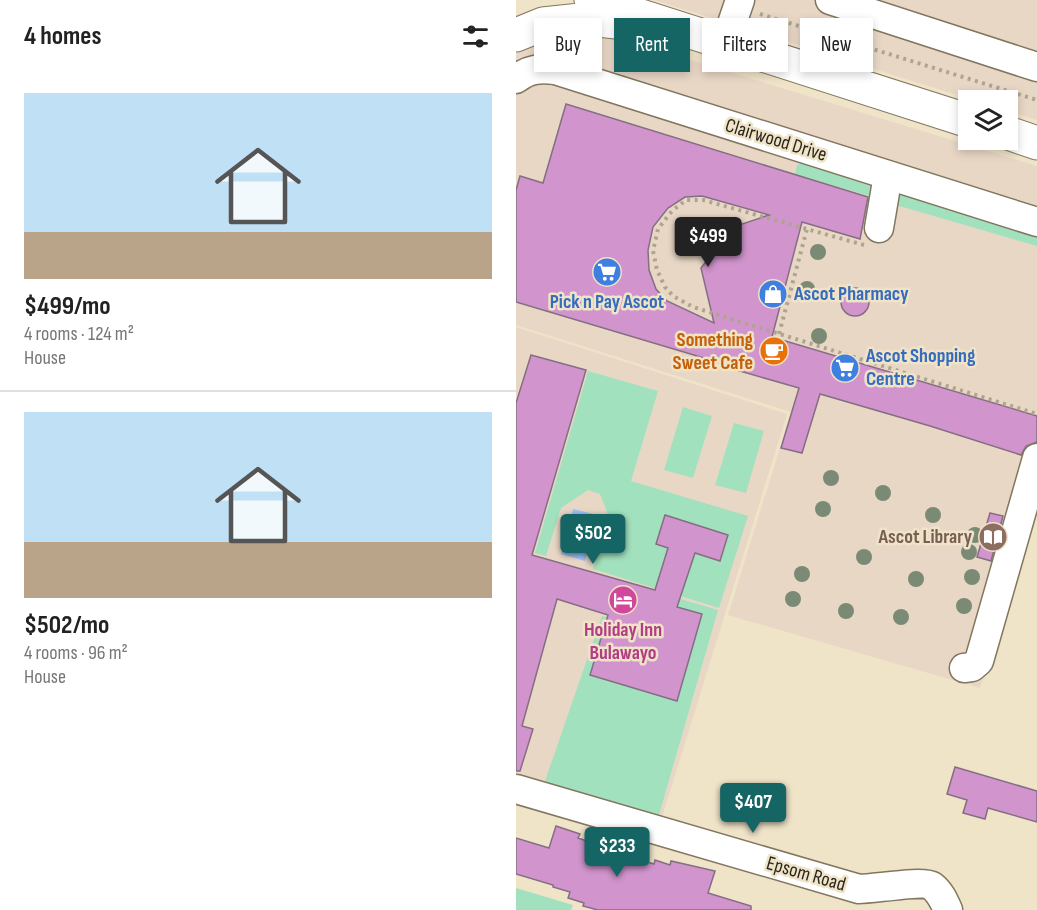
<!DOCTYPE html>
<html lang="en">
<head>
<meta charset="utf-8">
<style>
	:root { --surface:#fff; --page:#f2f2f2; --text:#222; --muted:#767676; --line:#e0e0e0; --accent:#156565 }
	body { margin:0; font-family:"Sofia Sans Condensed",sans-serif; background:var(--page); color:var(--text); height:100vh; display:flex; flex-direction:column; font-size:22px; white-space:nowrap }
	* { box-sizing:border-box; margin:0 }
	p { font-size:20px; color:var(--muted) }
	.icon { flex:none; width:33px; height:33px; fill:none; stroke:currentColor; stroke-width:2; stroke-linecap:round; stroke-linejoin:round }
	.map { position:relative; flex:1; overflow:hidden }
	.panel { display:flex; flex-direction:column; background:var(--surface); width:516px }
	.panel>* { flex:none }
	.banner { position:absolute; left:18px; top:18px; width:412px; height:54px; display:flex; gap:12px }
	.tools { position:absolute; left:442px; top:90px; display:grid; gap:12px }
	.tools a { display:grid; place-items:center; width:60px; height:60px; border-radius:0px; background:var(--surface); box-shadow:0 3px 9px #0003; font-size:30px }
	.price { position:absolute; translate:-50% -51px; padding:0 14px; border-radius:6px; background:var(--accent); color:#fff; font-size:20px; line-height:39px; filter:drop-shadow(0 2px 3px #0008) }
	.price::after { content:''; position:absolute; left:50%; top:36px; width:18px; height:14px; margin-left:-9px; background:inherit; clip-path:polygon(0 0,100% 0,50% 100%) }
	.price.on { background:#222; color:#fff }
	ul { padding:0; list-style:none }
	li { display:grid; align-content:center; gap:12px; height:318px; padding:0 24px }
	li+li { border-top:2px solid var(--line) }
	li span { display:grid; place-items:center; height:186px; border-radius:0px; color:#555 }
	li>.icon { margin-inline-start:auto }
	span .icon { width:108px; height:108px; fill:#fffc; stroke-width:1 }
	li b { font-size:26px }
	h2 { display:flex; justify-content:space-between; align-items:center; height:72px; padding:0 24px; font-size:26px }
	.chip { padding:0 21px; border-radius:0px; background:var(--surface); box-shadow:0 3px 9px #0003; font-size:21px; line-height:54px }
	.chip.on { background:var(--accent); color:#fff }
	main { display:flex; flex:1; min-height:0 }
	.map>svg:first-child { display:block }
	.commercial { fill:#e9d7c6 }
	.green { fill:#a2e1be }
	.water { fill:#a0c2f7 }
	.building { fill:#d194cd; stroke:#846f82; stroke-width:1.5; fill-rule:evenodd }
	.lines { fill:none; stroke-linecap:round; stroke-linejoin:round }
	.minor-casing { stroke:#82775e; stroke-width:31 }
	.highway-casing { stroke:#82775e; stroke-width:35 }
	.path { stroke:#aea590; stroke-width:4; stroke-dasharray:3 4.5; stroke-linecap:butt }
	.minor { stroke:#fff; stroke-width:28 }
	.highway { stroke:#fff; stroke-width:33 }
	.tree { fill:#7b8a74 }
	.labels { text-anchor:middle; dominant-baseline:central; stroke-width:5; stroke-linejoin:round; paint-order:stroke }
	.street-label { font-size:20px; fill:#2a261c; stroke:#efe3c8 }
	.shop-label { font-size:20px; font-weight:bold; fill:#366cbe; stroke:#efe3c8; text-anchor:start }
	.food-label { font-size:20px; font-weight:bold; fill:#c56008; stroke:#efe3c8; text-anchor:end }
	.education-label { font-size:20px; font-weight:bold; fill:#785e54; stroke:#efe3c8; text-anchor:end }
	.hotel-label { font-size:20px; font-weight:bold; fill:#b23c85; stroke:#efe3c8 }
</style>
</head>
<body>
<main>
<section class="panel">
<h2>4 homes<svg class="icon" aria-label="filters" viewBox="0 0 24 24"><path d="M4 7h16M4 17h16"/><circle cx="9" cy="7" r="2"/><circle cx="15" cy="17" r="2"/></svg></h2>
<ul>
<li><span style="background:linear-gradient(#bfe0f5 75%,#b9a48a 0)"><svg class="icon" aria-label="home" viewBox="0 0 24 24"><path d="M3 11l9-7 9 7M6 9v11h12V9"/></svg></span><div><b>$499/mo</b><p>4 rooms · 124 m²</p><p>House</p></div></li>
<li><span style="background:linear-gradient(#bfe0f5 70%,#b9a48a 0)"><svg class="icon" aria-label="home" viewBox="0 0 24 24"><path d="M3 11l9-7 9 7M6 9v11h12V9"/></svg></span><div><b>$502/mo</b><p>4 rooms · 96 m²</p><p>House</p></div></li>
</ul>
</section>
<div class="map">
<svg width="521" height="910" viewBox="0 0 521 910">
	<rect width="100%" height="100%" fill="#efe3c8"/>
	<path class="commercial" d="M138 0H521V120L492 111V100H457Z
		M73 29 521 166V505L464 688 212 615 275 412 0 325V48Z
		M0 327 271 414 143 827 0 786Z"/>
	<path class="green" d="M289 161 351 179 357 190V197L279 174 281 165Z
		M391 192 521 232V246L380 205 382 197Z
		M72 371 142 391 115 481 232 516 203 608 77 569 93 517 84 494 72 490 45 508 30 556 19 553Z
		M167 407 196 416 177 478 148 470Z
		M218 423 248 431 230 493 199 485Z
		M141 592 202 610 143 815 28 784 86 616 104 621Z
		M0 888 57 905 55 910H0Z"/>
	<path class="water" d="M57 509 82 515 69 561 45 554Z"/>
	<path class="building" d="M50 104 352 197 344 239 286 222 256 337 521 416V442L510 446 505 455 414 426 304 394 286 453 265 448 283 388 217 369 218 367 0 302V190L4 176 27 183ZM186 196 253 215 205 231 204 244 185 268 198 323 151 301 140 289 133 270 132 250 137 227 152 208 169 197Z
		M325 302a14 14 0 1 1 28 0a14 14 0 1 1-28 0Z
		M15 355 70 370 16 555 139 590 152 548 140 544 149 515 212 535 204 561 179 553 161 607 186 614 161 701 74 675 92 615 41 599 6 726 17 729 4 771H0V403Z
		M474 513 487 516 475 561 461 557Z
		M439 767 521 791V822L472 808 469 819 447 813 451 800 431 794Z
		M40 826 64 834 62 838 94 849 93 855 123 864 124 860 138 864 139 860 154 865 155 861 199 871 192 893 235 906V910H82L67 906 68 903 52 898 54 892 37 887V885L0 874V838L33 848Z"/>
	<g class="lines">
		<g class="minor-casing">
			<path id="minor" d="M314 0 521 67
				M209 44 224 0
				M0 79C13 69 24 68 39 70L521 222
				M363 228 372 175
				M448 668 456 667 463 661 521 458
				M0 789 343 889C358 889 407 880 416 886 424 892 428 901 432 910"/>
		</g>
		<g class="highway-casing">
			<path id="highway" d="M75 0 453 121
				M0 35 27 24 74 19 109 23
				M492 133 521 143"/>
		</g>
		<path class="path" d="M244 14 521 100
			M348 245 187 200H170L156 211 142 229 137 251 141 270 149 287 157 296 177 307 521 414
			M263 334 291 229"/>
		<use href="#minor" class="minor"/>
		<use href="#highway" class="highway"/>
	</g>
	<g class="tree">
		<circle cx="173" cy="243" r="8"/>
		<circle cx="302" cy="252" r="8"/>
		<circle cx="291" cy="289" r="8"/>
		<circle cx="303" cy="336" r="8"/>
		<circle cx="315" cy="478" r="8"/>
		<circle cx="367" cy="493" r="8"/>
		<circle cx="307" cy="509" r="8"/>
		<circle cx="417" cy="515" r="8"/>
		<circle cx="459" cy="535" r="8"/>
		<circle cx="453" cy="552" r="8"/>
		<circle cx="348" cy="557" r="8"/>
		<circle cx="286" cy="574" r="8"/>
		<circle cx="456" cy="577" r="8"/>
		<circle cx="400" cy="579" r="8"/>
		<circle cx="277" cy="599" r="8"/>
		<circle cx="448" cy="606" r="8"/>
		<circle cx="330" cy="611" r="8"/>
		<circle cx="385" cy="617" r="8"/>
	</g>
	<defs>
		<g id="supermarket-disc" transform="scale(1.5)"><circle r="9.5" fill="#3f7fe0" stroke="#efe3c8"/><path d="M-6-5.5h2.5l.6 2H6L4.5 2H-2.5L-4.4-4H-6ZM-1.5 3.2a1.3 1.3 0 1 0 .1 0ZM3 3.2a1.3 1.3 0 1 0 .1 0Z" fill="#fff"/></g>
		<g id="shop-disc" transform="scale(1.5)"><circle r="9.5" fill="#3f7fe0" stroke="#efe3c8"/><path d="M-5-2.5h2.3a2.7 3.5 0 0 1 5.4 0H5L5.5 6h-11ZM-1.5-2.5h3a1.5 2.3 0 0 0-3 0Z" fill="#fff"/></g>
		<g id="cafe-disc" transform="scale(1.5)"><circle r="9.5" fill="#e8710a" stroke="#efe3c8"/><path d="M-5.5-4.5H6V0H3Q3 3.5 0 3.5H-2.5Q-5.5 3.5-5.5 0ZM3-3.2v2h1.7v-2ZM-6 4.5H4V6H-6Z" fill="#fff"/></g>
		<g id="library-disc" transform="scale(1.5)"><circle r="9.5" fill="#8d6e63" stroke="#efe3c8"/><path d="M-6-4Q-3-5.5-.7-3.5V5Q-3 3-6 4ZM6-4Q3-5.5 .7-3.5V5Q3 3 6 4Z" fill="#fff"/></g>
		<g id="hotel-disc" transform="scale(1.5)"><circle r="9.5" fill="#d1479c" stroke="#efe3c8"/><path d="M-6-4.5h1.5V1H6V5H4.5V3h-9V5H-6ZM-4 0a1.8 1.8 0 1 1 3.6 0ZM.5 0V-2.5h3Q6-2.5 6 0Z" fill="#fff"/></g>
	</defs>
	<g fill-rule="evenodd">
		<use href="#supermarket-disc" x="91" y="272"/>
		<use href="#shop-disc" x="257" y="294"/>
		<use href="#cafe-disc" x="258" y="351"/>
		<use href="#supermarket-disc" x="329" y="368"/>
		<use href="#library-disc" x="477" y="537"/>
		<use href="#hotel-disc" x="107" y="600"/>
	</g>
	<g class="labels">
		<g class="street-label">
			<text transform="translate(260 140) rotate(17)">Clairwood Drive</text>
			<text transform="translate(290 874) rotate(16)">Epsom Road</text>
		</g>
		<g class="shop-label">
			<text x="278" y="294">Ascot Pharmacy</text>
			<text x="91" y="302" text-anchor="middle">Pick n Pay Ascot</text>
			<text x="350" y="356">Ascot Shopping<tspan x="350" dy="23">Centre</tspan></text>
		</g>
		<g class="food-label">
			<text x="237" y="340">Something<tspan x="237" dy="23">Sweet Cafe</tspan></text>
		</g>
		<g class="education-label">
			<text x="456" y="537">Ascot Library</text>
		</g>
		<g class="hotel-label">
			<text x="107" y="630">Holiday Inn<tspan x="107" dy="23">Bulawayo</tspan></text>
		</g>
	</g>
</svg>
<div class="tools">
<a><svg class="icon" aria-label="layers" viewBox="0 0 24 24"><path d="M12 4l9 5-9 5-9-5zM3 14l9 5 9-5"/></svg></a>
</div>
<b class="price on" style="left:192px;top:268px">$499</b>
<b class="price" style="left:77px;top:565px">$502</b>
<b class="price" style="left:237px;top:834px">$407</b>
<b class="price" style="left:101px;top:878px">$233</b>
<div class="banner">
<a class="chip">Buy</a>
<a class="chip on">Rent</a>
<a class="chip">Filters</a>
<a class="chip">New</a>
</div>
</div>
</main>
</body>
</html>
